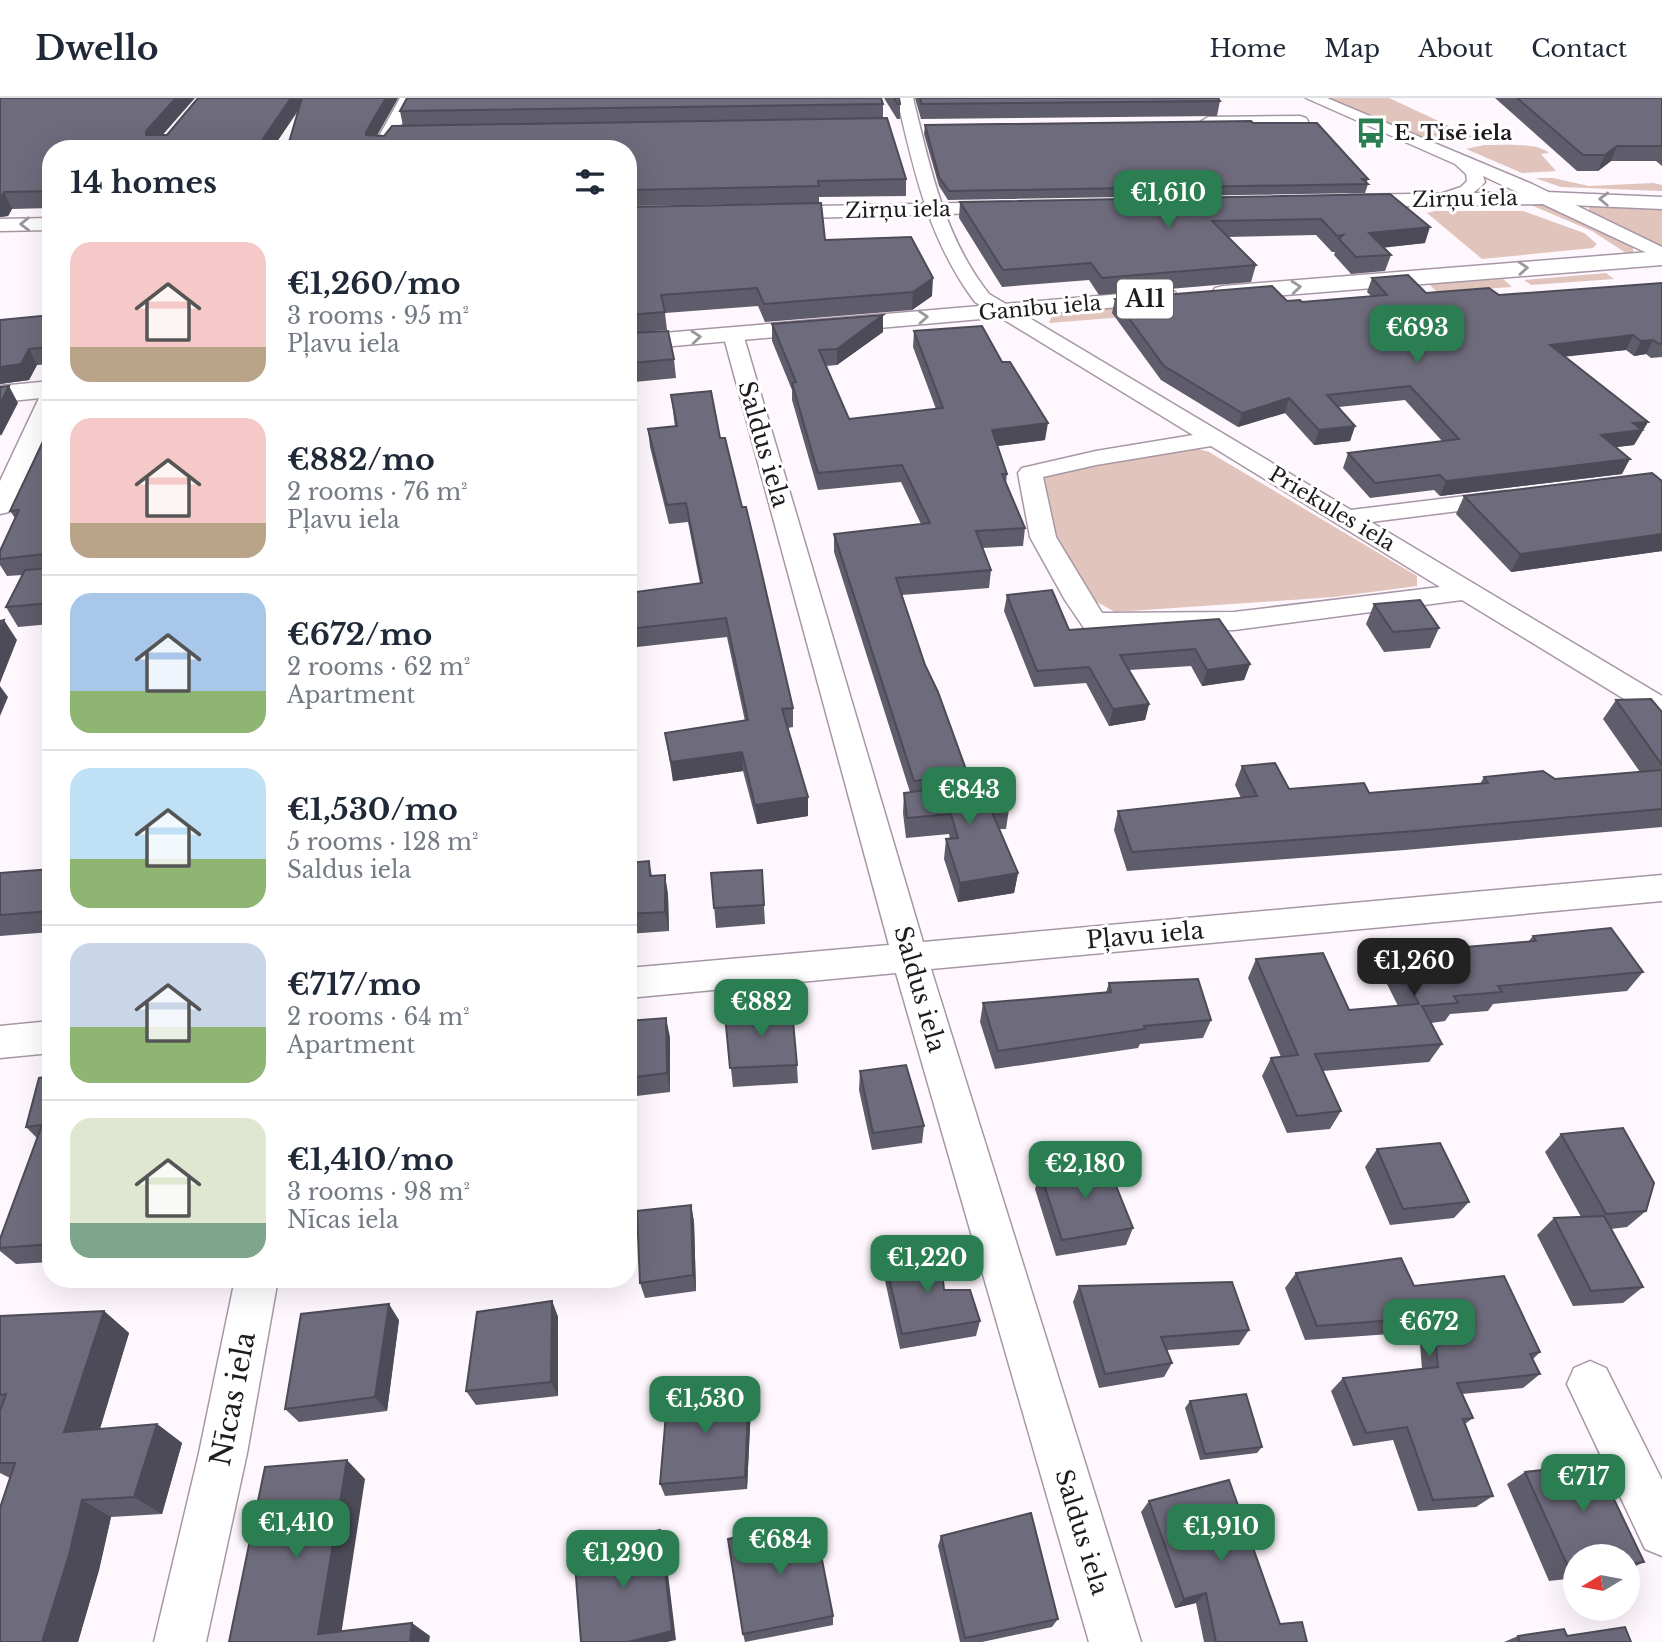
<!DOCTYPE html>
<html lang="en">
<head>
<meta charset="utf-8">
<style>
	:root { --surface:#fff; --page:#f6f6f7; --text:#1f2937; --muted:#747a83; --line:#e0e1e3; --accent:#2a7e51 }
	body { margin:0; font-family:"Libre Baskerville",serif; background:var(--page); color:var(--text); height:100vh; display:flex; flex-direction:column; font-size:26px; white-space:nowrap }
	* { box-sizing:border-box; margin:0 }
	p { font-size:23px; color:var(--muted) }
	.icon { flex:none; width:38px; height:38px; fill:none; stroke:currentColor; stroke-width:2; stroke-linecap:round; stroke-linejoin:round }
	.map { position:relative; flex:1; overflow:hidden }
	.side { position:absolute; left:42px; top:42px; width:595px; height:1148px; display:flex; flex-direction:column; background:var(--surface); border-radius:28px; box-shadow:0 7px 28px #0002 }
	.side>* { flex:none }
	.needle { width:46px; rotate:260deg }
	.controls { position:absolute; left:1563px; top:1446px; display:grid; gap:14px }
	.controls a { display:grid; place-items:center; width:77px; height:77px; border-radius:50%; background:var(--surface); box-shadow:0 7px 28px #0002; font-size:35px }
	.price { position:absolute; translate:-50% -60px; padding:0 16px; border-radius:14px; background:var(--accent); color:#fff; font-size:23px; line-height:46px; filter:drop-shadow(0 2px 4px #0008) }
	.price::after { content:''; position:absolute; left:50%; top:42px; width:21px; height:16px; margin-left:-10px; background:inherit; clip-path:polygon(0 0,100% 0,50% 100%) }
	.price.active { background:#222; color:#fff }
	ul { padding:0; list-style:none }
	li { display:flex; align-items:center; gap:21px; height:175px; padding:0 28px }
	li+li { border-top:2px solid var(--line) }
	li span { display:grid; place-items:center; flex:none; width:196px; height:140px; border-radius:21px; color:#555 }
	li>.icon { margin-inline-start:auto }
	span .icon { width:84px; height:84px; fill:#fffc; stroke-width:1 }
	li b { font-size:30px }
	h2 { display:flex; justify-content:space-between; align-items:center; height:84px; padding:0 28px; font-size:30px }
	header { display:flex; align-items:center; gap:42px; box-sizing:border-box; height:98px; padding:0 35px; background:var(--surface); border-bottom:2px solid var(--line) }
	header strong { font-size:33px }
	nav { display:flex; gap:38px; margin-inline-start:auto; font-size:24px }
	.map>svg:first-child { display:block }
	.green { fill:#e1c4bb }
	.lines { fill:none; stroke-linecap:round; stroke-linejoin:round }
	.minor-casing { stroke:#a797a6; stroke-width:3 }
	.trunk-casing { stroke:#a797a6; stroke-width:3 }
	.minor { fill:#fff; fill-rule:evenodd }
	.trunk { fill:#fff; fill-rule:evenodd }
	.wall { fill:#5f5c6b }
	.shaded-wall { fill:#4d4b57 }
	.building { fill:#6e6b7c; stroke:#4d4b57; stroke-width:2 }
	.oneway { stroke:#9b989b }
	.labels { text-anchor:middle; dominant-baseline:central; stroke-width:6; stroke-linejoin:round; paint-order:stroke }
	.far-poi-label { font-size:21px; font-weight:bold; fill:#201b20; stroke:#fff; text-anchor:start }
	.far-street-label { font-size:21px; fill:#201b20; stroke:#fff }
	.shield { fill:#fff; stroke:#635f63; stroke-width:2 }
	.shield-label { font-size:23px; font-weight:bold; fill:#201b20 }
	.street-label { font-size:24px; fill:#201b20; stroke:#fff }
	.near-street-label { font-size:28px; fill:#201b20; stroke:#fff }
</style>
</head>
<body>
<header>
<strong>Dwello</strong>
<nav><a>Home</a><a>Map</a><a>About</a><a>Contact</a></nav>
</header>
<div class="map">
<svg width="1662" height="1544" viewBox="0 0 1662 1544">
	<rect width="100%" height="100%" fill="#fef7fd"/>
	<path class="green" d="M1324 0H1389L1473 39 1436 45Z
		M1484 47C1500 47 1538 44 1549 55L1541 56 1556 73 1522 75 1466 51Z
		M1535 80H1553L1589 88 1653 85 1662 87V93L1561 89Z
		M1526 105 1550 108 1633 148V154L1626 155 1592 133Z
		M1594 106 1662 108V148L1594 118 1589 113V109Z
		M1435 113H1523L1584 135 1597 146 1593 150 1482 161 1427 115Z
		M1606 175 1614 181 1531 187 1524 182Z
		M1503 181 1512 189 1437 194 1429 186Z
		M1144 208 1149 217 1049 225 1052 218 1069 214Z
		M1191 349 1209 354 1417 478V488L1334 499 1115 514 1088 499 1053 435 1044 378 1107 363Z"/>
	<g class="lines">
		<g class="minor-casing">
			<path id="minor" d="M400 0H416L388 51H372Z
				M897 0H913C930 69 944 139 989 196L1351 412 1506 393 1515 395 1518 400 1515 405 1506 407 1371 424 1662 598V621L1652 618 1462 502 1234 532 1094 533 1084 530 1065 502 1030 439 1018 375 1022 370 1096 353 1193 337 975 204C929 143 914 73 897 0ZM1211 348 1440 489 1234 514 1102 515 1056 439 1043 379 1096 367Z
				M1306 0H1327L1532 86 1662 149V162L1483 78 1485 84C1474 97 1451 110 1434 106L1431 102 1434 98 1461 89 1467 83 1466 76 1455 66Z
				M1300 18 1306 20 1308 23 1306 26 1208 29 1200 24 1208 19Z
				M733 230 740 232 743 236 923 844 1662 777V803L931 871 1141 1544H1089L896 875 628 900V870L889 847 723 236 726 232Z
				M51 291V323L12 409 9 414 0 416V383L40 298 43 293Z
				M51 923V955L0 960V928Z
				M235 1181H278L247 1355 206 1544H154L199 1355Z
				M1590 1263 1606 1270 1662 1382V1458L1645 1451 1567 1286 1574 1270Z"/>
		</g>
		<g class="trunk-casing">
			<path id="trunk" d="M1546 94 1662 99V111L1546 106 1348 109 1341 107 1338 103 1341 99 1348 97Z
				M1011 104 1018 106 1021 110 1018 114 770 121 763 119 760 115 763 111 770 109Z
				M51 120V132L0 133V121Z
				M1662 153V167L1223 202 1215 200 1212 195 1215 190 1223 188Z
				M1167 192 1175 194 1178 199 1175 204 628 252V238Z
				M51 283V299L0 304V288Z"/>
		</g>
		<use href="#minor" class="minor"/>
		<use href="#trunk" class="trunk"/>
	</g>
	<path class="wall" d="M0 0 163 37H167L198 0H398L377 37 384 38 403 28 400 13 883 6V20L906 81V98L819 99V105L628 108V51H287L298 13 272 51H51V110L12 111 8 118 0 119Z
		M884 0H899L900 6V21H897Z
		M915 0H1218L1220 3 1217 18 921 21Z
		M1495 0H1662V68L1656 63H1611L1598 73H1577Z
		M1253 25 1368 81 1367 84 1368 86 1365 95 948 102 939 88 924 36 925 27Z
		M1390 96 1425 145 1384 149 1391 157 1385 173 1351 176 1334 157 1335 154H1332L1316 137 1227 139 1256 167 1251 184 1099 197 1089 182 1002 189 959 120 960 104Z
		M628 109 825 142 932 198 912 212 765 224 758 208 665 215 667 232 628 235Z
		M1372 180 1426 195 1499 197 1662 185V259L1651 260 1646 256 1634 258 1626 252 1565 258 1648 324 1634 347 1615 349 1622 376 1440 398 1434 392 1370 400 1343 370 1348 355 1442 343 1405 302 1339 309 1355 328 1350 343 1314 347 1285 315 1238 329 1161 282 1112 215 1115 201 1287 203 1302 204 1371 198 1367 194Z
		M51 217V266L37 267 29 282 0 286V222Z
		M772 226 883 234 837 267 826 268 849 321 936 311 913 249 914 233 1045 342 997 348 1007 376 1006 385 1025 430 1023 448 982 450 991 472 989 490 902 497 925 567 968 677 966 686 1009 711 1006 731H999L1018 775 1014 795 958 804 944 761 946 741H950L949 736 906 740 903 715 904 695 910 694 834 454V436L921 426 901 384 818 392 792 302V292L772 243Z
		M628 235 674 261 676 280 634 284 628 260Z
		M671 297 720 340 742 409 793 610V629L788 630 808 699V718L757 726 743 673 673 683 665 635 745 623 727 539 628 550V495L700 485 688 424 669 426 650 349 648 331 675 329Z
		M51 327V526L18 529 6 509 23 477 7 478 0 467V453L15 420 10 413Z
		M1662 383V453L1511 474 1456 416 1464 398Z
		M1007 497 1069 532 1219 521 1250 566 1244 582 1202 588 1191 568 1129 572 1149 606 1145 622 1109 628 1086 585 1034 589 1004 513Z
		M1374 506 1439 530 1430 550 1384 554 1366 526Z
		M1616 602 1662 614V729L1405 752 1127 773 1114 732 1118 713 1241 700 1235 687 1242 668 1289 691 1369 695 1480 686 1484 679 1555 681 1640 674 1603 621Z
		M51 623V654L44 643Z
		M649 763 652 778 665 777 668 797 669 833 628 836V765Z
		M51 771V834L0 838V775Z
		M762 772 765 826 716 830 711 775Z
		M1533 838 1643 874 1627 893 1493 906 1488 913 1450 916 1445 923 1431 925 1442 946 1429 964 1323 973 1341 1013 1330 1031 1287 1035 1262 978 1271 960 1281 959 1248 880 1256 861 1349 912 1398 908 1378 868 1389 849 1431 852 1528 844Z
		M1109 885 1211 922 1203 940 1140 946 1138 950 995 971 980 924 983 905 1106 894Z
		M725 917 797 967 798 985 733 989Z
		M628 923 670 939V994L628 999Z
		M860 973 924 1028 922 1045 872 1052 859 992Z
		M51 978V1164L16 1166 0 1153V1141L37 1040 26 1029Z
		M1561 1036 1646 1113 1627 1129 1611 1131 1643 1189 1623 1205 1573 1208 1537 1137 1554 1120 1581 1119 1545 1054Z
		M1377 1051 1469 1104 1454 1120 1390 1127 1365 1069Z
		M1040 1074 1133 1130 1126 1147 1056 1158 1035 1091Z
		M691 1107 694 1124 696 1193 645 1200 640 1185Z
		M885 1162 944 1192 980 1223 976 1238 900 1251 884 1178Z
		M1296 1175 1414 1188 1540 1254 1533 1261 1540 1276 1523 1290 1462 1296 1473 1320 1465 1326 1493 1398 1476 1409 1418 1413 1393 1342 1353 1348 1331 1293 1343 1280 1422 1271 1419 1234 1305 1242 1285 1190Z
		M1079 1188 1249 1232 1239 1247 1167 1252 1172 1265 1164 1279 1099 1290 1073 1204Z
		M552 1203 558 1219V1298L476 1307 466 1293Z
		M104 1213 129 1235 100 1331 157 1326 182 1345 162 1416 111 1419 99 1472 78 1544H0L10 1380 0 1375V1218Z
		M399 1222 387 1313 299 1324 285 1311Z
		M749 1293 751 1307 747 1391 665 1398 660 1386Z
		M1190 1303 1262 1349 1257 1355 1200 1362 1185 1310Z
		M1525 1374 1644 1464 1628 1472V1458H1575V1480L1549 1483 1507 1386Z
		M1149 1403 1280 1526 1307 1544H1204L1196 1505 1175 1510 1141 1414Z
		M941 1438 1058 1521 1052 1529 982 1544H960L938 1448Z
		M833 1518V1527L745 1544 743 1536Z
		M1518 1538H1567L1631 1544H1504Z"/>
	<path class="shaded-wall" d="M176 0H195L152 49 146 37V33Z
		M291 0H306L272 51H256Z
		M386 0H398L370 50 366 34Z
		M1617 48 1611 63 1598 73 1605 57Z
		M4 94 12 111 8 118 0 119V101Z
		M1430 129 1425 145 1364 152 1369 135Z
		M933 180 932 198 912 212 913 194Z
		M883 217V234L837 267V251Z
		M1633 237 1626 252 1544 261 1550 247Z
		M1653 242 1646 256 1634 258 1641 243Z
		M29 251 37 267 29 282 0 286V269Z
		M9 288 18 305 1 338 0 336V306Z
		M1289 300 1285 315 1238 329 1242 315Z
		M1648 324 1634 347 1593 352 1601 337 1633 325Z
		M1048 325 1045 342 990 349 992 332Z
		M1355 328 1350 343 1314 347 1319 332Z
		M1630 361 1622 376 1440 398 1446 383Z
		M1662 436V453L1511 474 1520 456Z
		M51 441V466L45 456Z
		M4 522 17 542 0 585V532Z
		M1250 566 1244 582 1202 588 1207 572Z
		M0 588 8 599 0 618Z
		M1149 606 1145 622 1109 628 1113 611Z
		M742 654 743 673 673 683 671 664Z
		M808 699V718L757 726 755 707Z
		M1018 775 1014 795 958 804 960 785Z
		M665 777 668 797 669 833 665 814Z
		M666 920 670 939V994L667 975Z
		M691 1107 694 1124 696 1193 693 1177Z
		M552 1203 558 1219V1298L551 1284Z
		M389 1206 399 1222 387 1313 375 1299Z
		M104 1213 129 1235 93 1353 64 1334Z
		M749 1293 751 1307 747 1391 745 1379Z
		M157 1326 182 1345 162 1416 134 1399Z
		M347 1362 365 1381 340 1544 318 1536Z
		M82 1402 111 1419 99 1472 78 1544H42Z
		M660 1432 664 1443 676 1542 667 1544H628Z
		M1206 1495 1196 1505 1175 1510 1184 1501Z
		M412 1525 430 1538 429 1544H410Z"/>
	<path class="building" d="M0 0H176L146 33V37H167L198 0H291L256 51H51V93L4 94 0 101Z
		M302 0H386L366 34V37L384 38 392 28 887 20 906 81 818 83 819 88 628 92V51H287Z
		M407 0H881L883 6 400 13Z
		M894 0H899L900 6H898Z
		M920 0H1218L1220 3 922 6Z
		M1517 0H1662V48H1617L1605 57H1583Z
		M1251 23 1253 25H1317L1368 81H1362L1368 86 949 93 939 79 925 27Z
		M1390 96 1430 129 1369 135 1391 157 1356 159 1339 141 1343 137 1337 138 1321 121 1212 123 1256 167 1102 180 1091 165 1003 172 960 104Z
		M821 105 825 142 911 139 933 180 913 194 764 206 757 190 661 197 665 214 628 217V109Z
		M1408 177 1426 195 1489 190 1499 197 1662 185V245L1659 246 1653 242 1641 243 1633 237 1550 247 1648 324 1633 325 1642 332 1601 337 1630 361 1446 383 1440 377 1375 385 1348 355 1459 341 1410 288 1327 297 1355 328 1319 332 1289 300 1242 315 1164 268 1115 201 1272 188 1287 203 1300 202 1302 204 1387 197 1372 180Z
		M51 217V249L29 251 21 266 0 269V222Z
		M883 217 837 251 819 252 849 321 943 310 914 233 982 228 1002 264H1010L1048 325 992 332 1007 376H1002L1025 430 976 433 991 472 896 480 925 567 938 594 968 677 914 683 834 436 930 425 902 367 818 375 792 285 796 284 772 226Z
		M668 233 674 261 632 265 628 251V235Z
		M9 288 0 306V289Z
		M711 293 720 340H725L742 409H746L758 459 793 610 782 611 808 699 755 707 742 654 671 664 665 635 748 622 726 520 628 531V495L702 485 686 405 667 407 648 331 677 328 671 297Z
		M51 327V441L45 456 0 461V453L19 412 10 413Z
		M1652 375 1662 383V436L1520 456 1464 398Z
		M51 470V505L6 509 25 472Z
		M1052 492 1069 532 1219 521 1250 566 1207 572 1195 551 1120 557 1149 606 1113 611 1089 569 1037 573 1007 497Z
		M1420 502 1439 530 1393 534 1374 506Z
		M4 522 0 532V523Z
		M1651 601 1662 614V667L1616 602Z
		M51 623V642L44 643Z
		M1275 665 1289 691 1364 685 1369 695 1488 685 1484 679 1543 673 1555 681 1662 672V711L1415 733 1132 754 1118 713 1257 698 1242 668Z
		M997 682 1009 711 991 712 1018 775 960 785 946 741 958 740 951 716 907 720 904 695Z
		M649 763 650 778 665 777V814L628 816V765Z
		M51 771V813L0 817V775Z
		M762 772 764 807 714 810 711 775Z
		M1611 830 1643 874 1498 888 1502 894 1454 898 1458 905 1422 908 1442 946 1315 956 1341 1013 1297 1018 1271 960 1298 957 1256 861 1323 855 1349 912 1419 906 1389 849 1427 845 1431 852 1536 843 1533 838Z
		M1198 881 1211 922 1144 928 1145 931 998 953 983 905 1111 894 1109 885Z
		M792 912 797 967 730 970 725 917Z
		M666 920 667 975 628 980V923Z
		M906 967 924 1028 873 1035 860 973Z
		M51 978V1146L0 1150V1141L42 1027 26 1029 39 980Z
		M1623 1030 1654 1085 1646 1113 1606 1116 1561 1036Z
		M1440 1045 1469 1104 1403 1111 1377 1051Z
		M1106 1063 1133 1130 1062 1142 1040 1074Z
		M691 1107 693 1177 640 1185 637 1113Z
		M1604 1118 1643 1189 1591 1193 1554 1120Z
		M940 1153 944 1192H970L980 1223 902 1236 885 1162Z
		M1401 1160 1414 1188 1504 1178 1540 1254 1530 1256 1540 1276 1457 1285 1473 1320 1463 1321 1493 1398 1433 1402 1407 1329 1366 1335 1343 1280 1438 1269 1433 1219 1317 1228 1296 1175Z
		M1232 1184 1249 1232 1161 1239 1172 1265 1105 1276 1079 1188Z
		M552 1203 551 1284 466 1293 477 1214Z
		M389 1206 375 1299 285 1311 301 1216Z
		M104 1213 64 1334 157 1326 134 1399 82 1402 69 1457 42 1544H0V1410L15 1365H0V1313L6 1296 0 1297V1218Z
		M668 1293H749L745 1379 660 1386Z
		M1246 1296 1262 1349 1205 1356 1190 1303Z
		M347 1362 318 1536 412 1525 410 1544H229L265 1369Z
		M1597 1366 1644 1464 1628 1466V1458H1575V1473H1570L1525 1374Z
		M1229 1382 1280 1526 1302 1524 1307 1544H1216L1206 1495 1184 1501 1149 1403Z
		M1031 1415 1058 1521 965 1540 941 1438Z
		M814 1421 833 1518 743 1536 728 1441Z
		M660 1432 672 1533 628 1544H581L574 1453Z
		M1625 1529 1631 1544H1520L1518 1538 1564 1531 1567 1538Z"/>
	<defs><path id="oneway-chevron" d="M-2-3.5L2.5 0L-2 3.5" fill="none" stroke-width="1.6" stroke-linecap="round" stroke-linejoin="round" transform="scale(1.75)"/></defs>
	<g class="oneway">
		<use href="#oneway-chevron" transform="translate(1604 101) rotate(-178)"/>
		<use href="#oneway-chevron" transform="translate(25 126) rotate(179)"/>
		<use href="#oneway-chevron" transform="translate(1523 170) rotate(-4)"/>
		<use href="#oneway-chevron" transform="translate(1296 189) rotate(-5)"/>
		<use href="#oneway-chevron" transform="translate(923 219) rotate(-4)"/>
		<use href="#oneway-chevron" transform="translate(696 239) rotate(-5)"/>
	</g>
	<defs>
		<g id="bus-bare" transform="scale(2.415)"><path d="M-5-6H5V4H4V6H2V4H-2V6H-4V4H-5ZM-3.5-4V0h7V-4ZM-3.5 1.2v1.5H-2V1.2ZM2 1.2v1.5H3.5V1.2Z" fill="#2a7e51" stroke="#fff" stroke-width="2.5" paint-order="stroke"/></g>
	</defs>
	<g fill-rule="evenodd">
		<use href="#bus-bare" x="1371" y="35"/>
	</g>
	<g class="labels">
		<g class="far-poi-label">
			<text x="1394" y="35">E. Tisē iela</text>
		</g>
		<g class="far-street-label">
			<text transform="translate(1465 101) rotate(-1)">Zirņu iela</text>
			<text transform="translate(898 112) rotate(-1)">Zirņu iela</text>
			<text transform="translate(1040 210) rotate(-5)">Ganību iela</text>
			<text transform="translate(1332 411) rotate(31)">Priekules iela</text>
		</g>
		<rect class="shield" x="1117" y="181.5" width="56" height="39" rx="5"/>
		<g class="shield-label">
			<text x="1145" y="201">A11</text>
		</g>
		<g class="street-label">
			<text transform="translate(764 346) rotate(74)">Saldus iela</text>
			<text transform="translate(1145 837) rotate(-5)">Pļavu iela</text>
			<text transform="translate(920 891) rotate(74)">Saldus iela</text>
			<text transform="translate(1082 1434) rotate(73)">Saldus iela</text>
		</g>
		<g class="near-street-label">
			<text transform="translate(233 1301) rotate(-79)">Nīcas iela</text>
		</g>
	</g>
</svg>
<div class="controls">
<a><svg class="needle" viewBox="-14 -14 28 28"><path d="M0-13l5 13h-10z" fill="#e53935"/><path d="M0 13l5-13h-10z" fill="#747a83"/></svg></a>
</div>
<b class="price" style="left:1168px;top:132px">€1,610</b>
<b class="price" style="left:1417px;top:267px">€693</b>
<b class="price" style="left:969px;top:729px">€843</b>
<b class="price active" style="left:1414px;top:900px">€1,260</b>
<b class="price" style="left:761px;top:941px">€882</b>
<b class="price" style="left:1085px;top:1103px">€2,180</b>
<b class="price" style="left:927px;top:1197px">€1,220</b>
<b class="price" style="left:1429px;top:1261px">€672</b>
<b class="price" style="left:705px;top:1338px">€1,530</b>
<b class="price" style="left:1583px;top:1416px">€717</b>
<b class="price" style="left:296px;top:1462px">€1,410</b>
<b class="price" style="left:1221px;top:1466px">€1,910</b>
<b class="price" style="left:780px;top:1479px">€684</b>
<b class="price" style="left:623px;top:1492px">€1,290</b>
<section class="side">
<h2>14 homes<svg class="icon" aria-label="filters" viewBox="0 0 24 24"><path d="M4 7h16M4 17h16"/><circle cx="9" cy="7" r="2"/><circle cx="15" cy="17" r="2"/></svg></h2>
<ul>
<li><span style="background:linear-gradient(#f6c9c9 75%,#b9a48a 0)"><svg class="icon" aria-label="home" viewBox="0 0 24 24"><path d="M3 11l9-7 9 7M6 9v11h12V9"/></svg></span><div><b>€1,260/mo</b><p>3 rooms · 95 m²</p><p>Pļavu iela</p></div></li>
<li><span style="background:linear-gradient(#f6c9c9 75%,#b9a48a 0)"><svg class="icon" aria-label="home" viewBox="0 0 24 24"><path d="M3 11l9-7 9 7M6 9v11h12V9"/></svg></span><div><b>€882/mo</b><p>2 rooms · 76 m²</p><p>Pļavu iela</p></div></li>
<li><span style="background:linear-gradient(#a9c7e8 70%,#8fb573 0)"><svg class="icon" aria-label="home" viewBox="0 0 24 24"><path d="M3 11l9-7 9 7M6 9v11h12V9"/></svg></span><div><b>€672/mo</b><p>2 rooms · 62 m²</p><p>Apartment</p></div></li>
<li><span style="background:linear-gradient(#bfe0f5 65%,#8fb573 0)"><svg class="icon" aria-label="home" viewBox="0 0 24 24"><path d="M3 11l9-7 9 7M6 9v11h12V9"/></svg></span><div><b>€1,530/mo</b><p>5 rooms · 128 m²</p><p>Saldus iela</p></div></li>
<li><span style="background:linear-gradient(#c9d6e8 60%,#8fb573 0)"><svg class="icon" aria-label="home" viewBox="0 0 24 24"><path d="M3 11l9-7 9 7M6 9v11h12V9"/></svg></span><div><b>€717/mo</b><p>2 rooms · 64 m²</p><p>Apartment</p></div></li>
<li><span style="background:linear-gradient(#dfe7d0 75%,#7fa58c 0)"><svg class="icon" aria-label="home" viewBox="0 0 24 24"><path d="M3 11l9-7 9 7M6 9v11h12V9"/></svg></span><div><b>€1,410/mo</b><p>3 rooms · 98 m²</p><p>Nīcas iela</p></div></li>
</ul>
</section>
</div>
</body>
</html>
